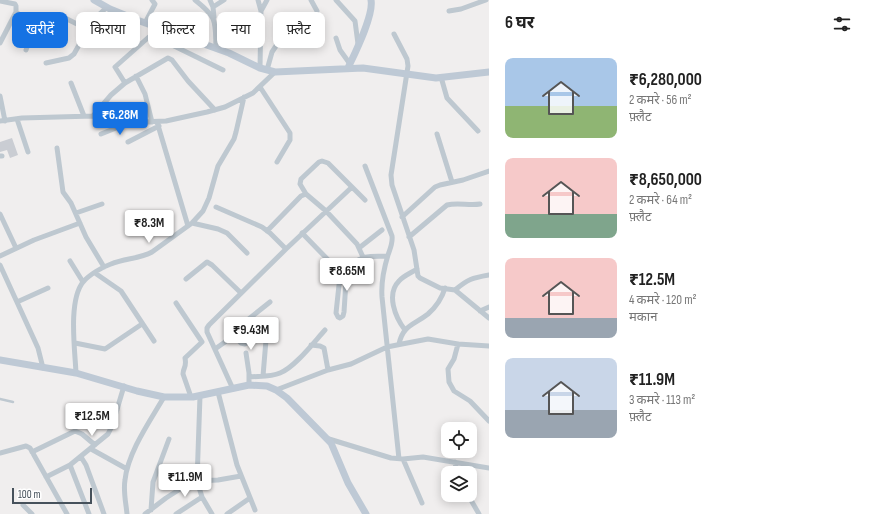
<!DOCTYPE html>
<html lang="hi">
<head>
<meta charset="utf-8">
<style>
	:root { --surface:#fff; --page:#f6f6f6; --text:#222; --muted:#767676; --accent:#1572e3 }
	body { margin:0; font-family:"Sofia Sans Condensed","Noto Sans Devanagari",sans-serif; background:var(--page); color:var(--text); height:100vh; display:flex; flex-direction:column; font-size:15px; white-space:nowrap }
	* { box-sizing:border-box; margin:0 }
	p { font-size:13px; color:var(--muted) }
	.icon { flex:none; width:22px; height:22px; fill:none; stroke:currentColor; stroke-width:2; stroke-linecap:round; stroke-linejoin:round }
	.map { position:relative; flex:1; overflow:hidden }
	.side { display:flex; flex-direction:column; background:var(--surface); width:380px }
	.side>* { flex:none }
	.top-card { position:absolute; left:12px; top:12px; width:380px; height:36px; display:flex; gap:8px }
	.tools { position:absolute; left:441px; top:422px; display:grid; gap:8px }
	.tools a { display:grid; place-items:center; width:36px; height:36px; border-radius:8px; background:var(--surface); box-shadow:0 2px 10px #0003; font-size:20px }
	.scale { position:absolute; left:12px; bottom:10px; width:80px; box-sizing:border-box; padding-left:4px; border:2px solid #46515b; border-top:0; font-size:11px; line-height:14px; white-space:nowrap; color:#46515b; -webkit-text-stroke:3px #fff; paint-order:stroke }
	.price { position:absolute; translate:-50% -34px; padding:0 9px; border-radius:4px; background:#fff; color:#222; font-size:13px; line-height:26px; filter:drop-shadow(0 1px 2px #0008) }
	.price::after { content:''; position:absolute; left:50%; top:24px; width:12px; height:9px; margin-left:-6px; background:inherit; clip-path:polygon(0 0,100% 0,50% 100%) }
	.price.selected { background:var(--accent); color:#fff }
	ul { padding:0; list-style:none }
	li { display:flex; align-items:center; gap:12px; height:100px; padding:0 16px }
	li span { display:grid; place-items:center; flex:none; width:112px; height:80px; border-radius:8px; color:#555 }
	li>.icon { margin-inline-start:auto }
	span .icon { width:48px; height:48px; fill:#fffc; stroke-width:1 }
	li b { font-size:17px }
	h2 { display:flex; justify-content:space-between; align-items:center; height:48px; padding:0 16px; font-size:17px }
	.chip { padding:0 14px; border-radius:8px; background:var(--surface); box-shadow:0 2px 10px #0003; font-size:14px; line-height:36px }
	.chip.selected { background:var(--accent); color:#fff }
	main { display:flex; flex:1; min-height:0 }
	.map>svg:first-child { display:block }
	.building { fill:#cacdd3 }
	.lines { fill:none; stroke-linecap:round; stroke-linejoin:round }
	.lane { stroke:#bec8d0; stroke-width:2.5 }
	.street { stroke:#bec8d0; stroke-width:5 }
	.secondary { stroke:#bec9d5; stroke-width:7 }
</style>
</head>
<body>
<main>
<div class="map">
<svg width="489" height="514" viewBox="0 0 489 514">
	<rect width="100%" height="100%" fill="#f0eeee"/>
	<path class="building" d="M12 138 18 155 10 158 7 150 0 152V142Z"/>
	<g class="lines">
		<path class="lane" d="M0 399 13 402"/>
		<path class="street" d="M195 0C218 18 215 21 216 48
			M210 0 213 7 214 17
			M258 0 261 11 260 68
			M311 0 317 11
			M336 0 355 21 358 44
			M0 1 15 4 16 6V12L0 43
			M213 7 224 0
			M261 11 267 0
			M449 11 461 9 486 0
			M16 12 21 16 25 17 59 15 85 28
			M145 23 155 4 152 0
			M169 31 166 40 168 43 223 70
			M394 34 407 59 408 66 391 175 392 185 414 250 418 276 420 278 440 288 455 290 489 318
			M336 38 340 50 350 64
			M26 50 30 39 27 17
			M46 63 69 58 74 54 79 45 85 28 107 7
			M267 70 272 52 280 40 304 38
			M136 76 145 94 152 122
			M441 77 447 98 478 131
			M71 83 84 116
			M125 83 115 67 150 36 155 26
			M260 87 290 133V140L277 162
			M0 96 5 121
			M93 116 111 95 125 83 168 58 172 60 188 81 215 110
			M17 119 28 152
			M0 121 22 118 93 116 140 122 166 121 207 112 225 107 253 93 275 72
			M157 122 188 226
			M101 134 121 126 128 121
			M437 134 452 182
			M128 142 159 126
			M57 148 63 192 71 203 86 237 104 267
			M0 156H2
			M365 166 392 236C393 243 390 249 388 255 384 268 381 283 382 297L399 459
			M306 194 300 184 301 179 319 162 322 161 328 163 365 200
			M216 207 262 227 270 233 286 249
			M76 213 102 204
			M0 214 16 248
			M402 217 435 187 440 185 463 180 489 171
			M192 223 218 229 227 233 247 253
			M267 231 301 196 306 194 326 211 357 244 363 257
			M302 233 336 268 346 281 344 312 343 316 340 318 338 317 336 313 339 285 343 277
			M409 237 447 205C458 202 469 206 480 204
			M359 248 382 230
			M0 256 34 240 80 223
			M70 261 83 282
			M0 265 38 348 43 368
			M95 273 121 291 154 341
			M341 274C361 256 360 256 387 256
			M186 279 207 262 212 265 241 293
			M455 290C468 279 472 278 489 275
			M17 302 48 288
			M176 303 202 342 185 358C187 368 183 367 183 374L191 397
			M480 311 489 307
			M405 330C395 317 386 294 399 281 403 276 411 273 417 269
			M233 334 241 343 245 344 271 326
			M75 343 105 349 142 324
			M399 344C403 325 414 325 428 314 436 307 442 298 445 288
			M458 344 454 359 448 369 449 382 454 391 470 401 489 421
			M311 345 320 346 324 348 328 370
			M215 349 225 342 245 322 270 302
			M246 353 249 373V385
			M76 373C75 350 68 301 83 282 89 275 102 267 111 264 125 258 139 259 152 252L192 223 203 211 209 198 218 166 234 139 236 132 244 97
			M263 376 267 328
			M249 377C259 376 271 377 280 373 295 367 314 342 325 330
			M233 389 207 332V328L209 325 286 249 352 187
			M276 390 328 370 351 364 387 347 402 344 428 339 458 344 489 346
			M218 392 237 465 255 510
			M200 396 197 481 202 497 212 514
			M329 439 391 458 403 459 423 457 489 468
			M91 449 127 469
			M32 452 75 431 82 434 95 445
			M0 453 26 446 30 448 67 514
			M81 457 86 465 104 514
			M403 459 422 503
			M455 462 457 473
			M70 465 89 514
			M46 477 70 465 108 434 112 426 124 386
			M468 495 479 514
			M23 505 32 514
			M151 510 153 482 169 439
			M127 514C126 503 123 491 125 480 128 452 150 421 164 397
			M145 514 166 498 188 484 197 481 218 480 241 476
			M176 514 202 497
			M227 514 250 498"/>
		<path class="secondary" d="M94 0 110 9 137 20 229 53 260 68 275 72 363 68 436 78 489 72
			M348 68C355 53 374 15 371 0
			M0 360 76 373 137 391 164 397H193L249 385 267 386 276 390 287 398 331 443 348 483 366 514"/>
	</g>
</svg>
<div class="tools">
<a><svg class="icon" aria-label="locate" viewBox="0 0 24 24"><circle cx="12" cy="12" r="6"/><path d="M12 2v4M12 18v4M2 12h4M18 12h4"/></svg></a>
<a><svg class="icon" aria-label="layers" viewBox="0 0 24 24"><path d="M12 4l9 5-9 5-9-5zM3 14l9 5 9-5"/></svg></a>
</div>
<div class="scale">100 m</div>
<b class="price selected" style="left:120px;top:136px">₹6.28M</b>
<b class="price" style="left:149px;top:244px">₹8.3M</b>
<b class="price" style="left:347px;top:292px">₹8.65M</b>
<b class="price" style="left:251px;top:351px">₹9.43M</b>
<b class="price" style="left:92px;top:437px">₹12.5M</b>
<b class="price" style="left:185px;top:498px">₹11.9M</b>
<div class="top-card">
<a class="chip selected">खरीदें</a>
<a class="chip">किराया</a>
<a class="chip">फ़िल्टर</a>
<a class="chip">नया</a>
<a class="chip">फ़्लैट</a>
</div>
</div>
<section class="side">
<h2>6 घर<svg class="icon" aria-label="filters" viewBox="0 0 24 24"><path d="M4 7h16M4 17h16"/><circle cx="9" cy="7" r="2"/><circle cx="15" cy="17" r="2"/></svg></h2>
<ul>
<li><span style="background:linear-gradient(#a9c7e8 60%,#8fb573 0)"><svg class="icon" aria-label="home" viewBox="0 0 24 24"><path d="M3 11l9-7 9 7M6 9v11h12V9"/></svg></span><div><b>₹6,280,000</b><p>2 कमरे · 56 m²</p><p>फ़्लैट</p></div></li>
<li><span style="background:linear-gradient(#f6c9c9 70%,#7fa58c 0)"><svg class="icon" aria-label="home" viewBox="0 0 24 24"><path d="M3 11l9-7 9 7M6 9v11h12V9"/></svg></span><div><b>₹8,650,000</b><p>2 कमरे · 64 m²</p><p>फ़्लैट</p></div></li>
<li><span style="background:linear-gradient(#f6c9c9 75%,#9aa5b1 0)"><svg class="icon" aria-label="home" viewBox="0 0 24 24"><path d="M3 11l9-7 9 7M6 9v11h12V9"/></svg></span><div><b>₹12.5M</b><p>4 कमरे · 120 m²</p><p>मकान</p></div></li>
<li><span style="background:linear-gradient(#c9d6e8 65%,#9aa5b1 0)"><svg class="icon" aria-label="home" viewBox="0 0 24 24"><path d="M3 11l9-7 9 7M6 9v11h12V9"/></svg></span><div><b>₹11.9M</b><p>3 कमरे · 113 m²</p><p>फ़्लैट</p></div></li>
</ul>
</section>
</main>
</body>
</html>
